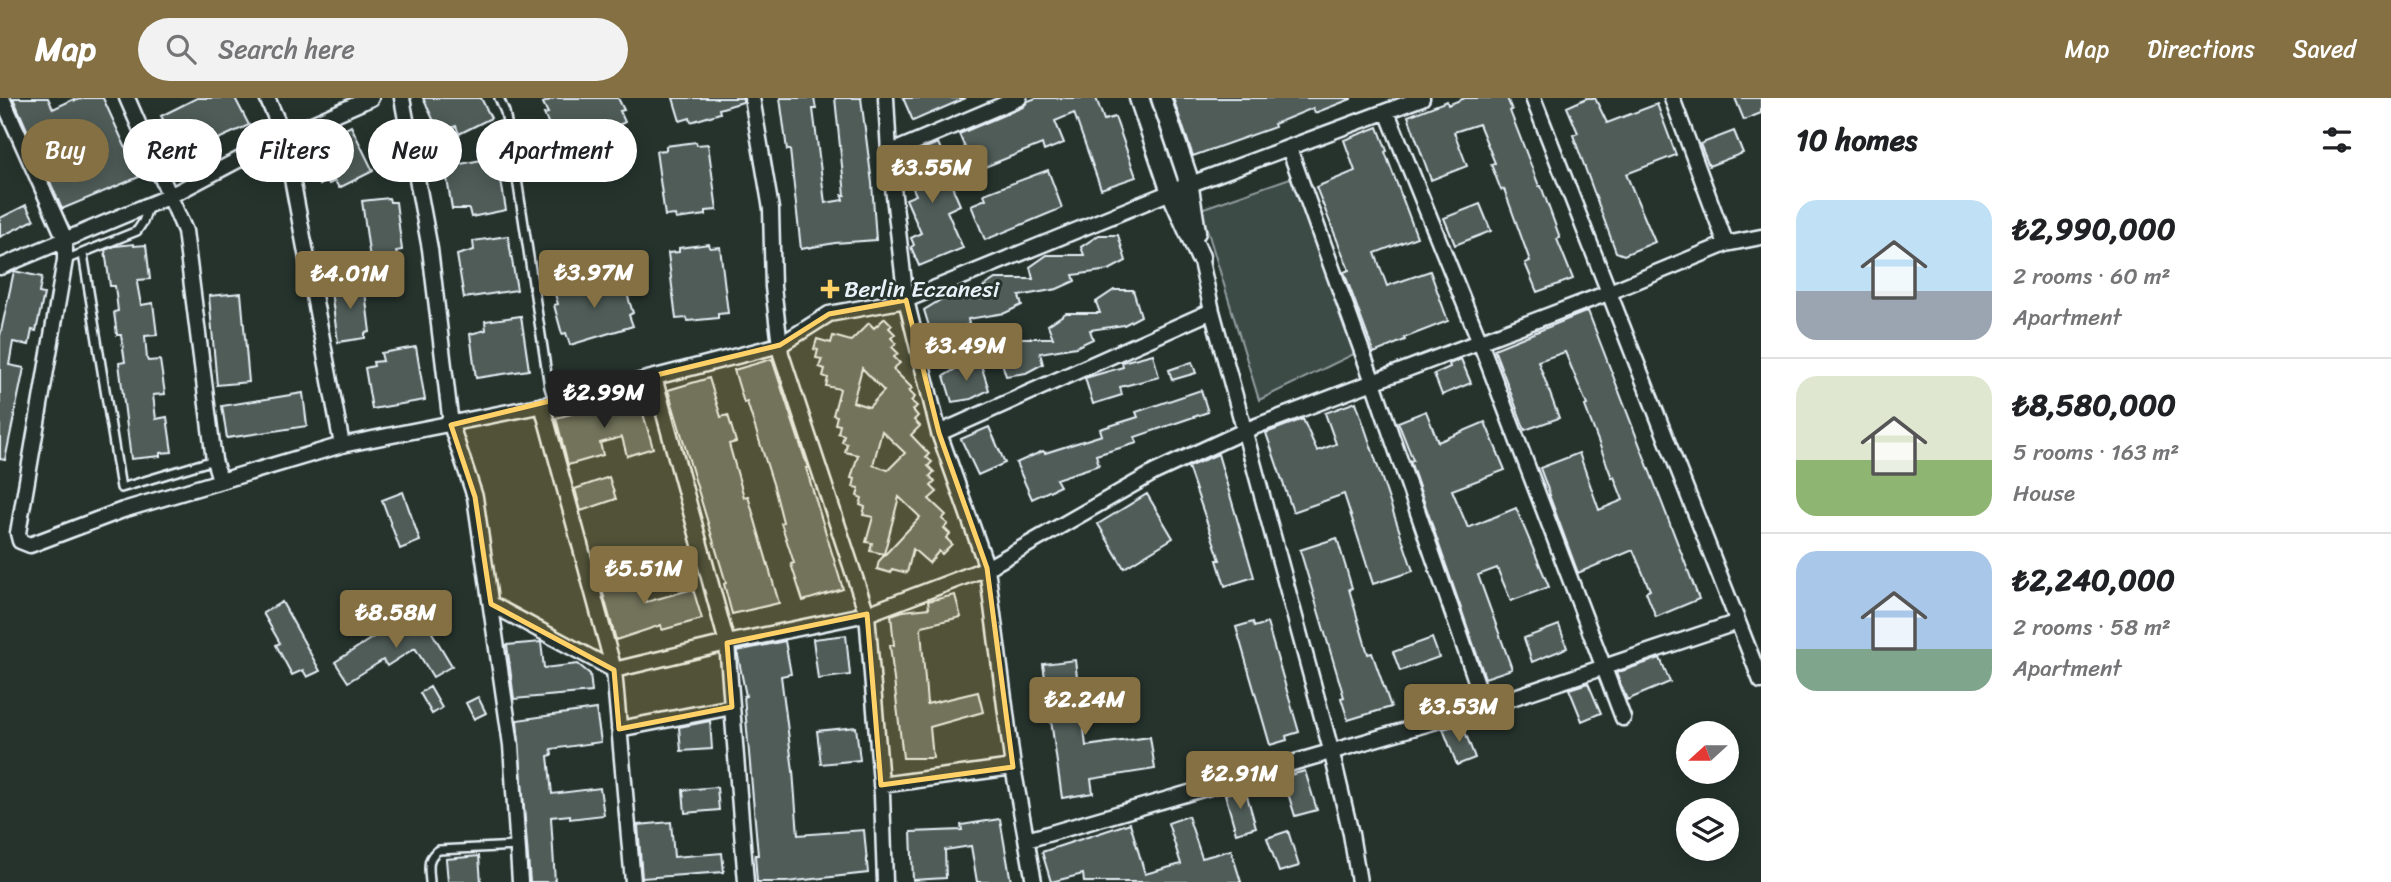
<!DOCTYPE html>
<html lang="en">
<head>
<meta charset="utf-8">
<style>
	:root { --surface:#fff; --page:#f2f2f2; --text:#202124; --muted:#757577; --line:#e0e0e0; --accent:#847042 }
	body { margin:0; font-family:Sriracha,sans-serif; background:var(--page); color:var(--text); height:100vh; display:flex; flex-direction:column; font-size:26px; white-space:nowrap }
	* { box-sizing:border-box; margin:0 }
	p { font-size:23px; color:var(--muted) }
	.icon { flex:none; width:38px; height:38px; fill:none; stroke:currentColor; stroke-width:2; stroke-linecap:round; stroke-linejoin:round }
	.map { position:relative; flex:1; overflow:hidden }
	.details { display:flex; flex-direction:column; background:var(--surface); width:630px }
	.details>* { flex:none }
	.guide { position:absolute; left:21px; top:21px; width:665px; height:63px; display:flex; gap:14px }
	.needle { width:46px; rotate:249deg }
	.buttons { position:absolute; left:1676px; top:623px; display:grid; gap:14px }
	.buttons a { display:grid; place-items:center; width:63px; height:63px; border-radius:50%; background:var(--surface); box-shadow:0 4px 18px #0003; font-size:35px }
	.price { position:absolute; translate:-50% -60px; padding:0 16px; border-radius:7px; background:var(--accent); color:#fff; font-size:23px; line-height:46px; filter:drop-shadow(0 2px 4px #0008) }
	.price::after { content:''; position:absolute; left:50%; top:42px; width:21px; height:16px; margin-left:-10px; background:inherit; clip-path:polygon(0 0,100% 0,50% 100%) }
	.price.selected { background:#222; color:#fff }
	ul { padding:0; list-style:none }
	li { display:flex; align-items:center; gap:21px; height:175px; padding:0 35px }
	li+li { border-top:2px solid var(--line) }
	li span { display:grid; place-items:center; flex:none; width:196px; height:140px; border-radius:21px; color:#555 }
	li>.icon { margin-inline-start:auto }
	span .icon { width:84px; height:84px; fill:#fffc; stroke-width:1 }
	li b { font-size:30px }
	h2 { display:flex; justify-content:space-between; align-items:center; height:84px; padding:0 35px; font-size:30px }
	.chip { padding:0 24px; border-radius:32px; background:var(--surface); box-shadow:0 4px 18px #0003; font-size:24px; line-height:63px }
	.chip.selected { background:var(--accent); color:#fff }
	header { display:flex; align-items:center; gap:42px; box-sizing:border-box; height:98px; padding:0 35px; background:var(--accent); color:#fff }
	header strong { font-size:33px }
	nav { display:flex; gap:38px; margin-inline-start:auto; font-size:24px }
	.search { width:490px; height:63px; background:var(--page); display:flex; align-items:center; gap:18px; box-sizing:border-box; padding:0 24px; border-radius:38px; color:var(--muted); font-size:26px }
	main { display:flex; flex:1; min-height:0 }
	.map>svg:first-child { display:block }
	.green { fill:#3e4b47; stroke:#939ea0; stroke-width:2 }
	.building { fill:#505c59; stroke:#e8f1f8; stroke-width:2; fill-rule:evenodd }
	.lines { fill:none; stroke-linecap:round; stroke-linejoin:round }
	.service-casing { stroke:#e8f1f8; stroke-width:12 }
	.minor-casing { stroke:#e8f1f8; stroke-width:19 }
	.tertiary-casing { stroke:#e8f1f8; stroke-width:23 }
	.service { stroke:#26332d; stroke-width:7 }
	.minor { stroke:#26332d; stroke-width:14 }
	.tertiary { stroke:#26332d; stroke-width:18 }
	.marked { fill:#ffd166; fill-opacity:0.2; stroke:#ffd166; stroke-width:5; stroke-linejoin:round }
	.poi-dot { fill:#ffd166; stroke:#26332d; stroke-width:2.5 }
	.labels { text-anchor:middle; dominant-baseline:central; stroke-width:6; stroke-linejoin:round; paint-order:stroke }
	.poi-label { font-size:23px; fill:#e8f1f8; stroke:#26332d; text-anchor:start }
</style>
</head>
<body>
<header>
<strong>Map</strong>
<div class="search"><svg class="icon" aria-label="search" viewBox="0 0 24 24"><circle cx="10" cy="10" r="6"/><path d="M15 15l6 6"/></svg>Search here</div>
<nav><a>Map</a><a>Directions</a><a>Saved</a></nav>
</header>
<main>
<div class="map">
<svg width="1761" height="784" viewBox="0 0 1761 784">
	<rect width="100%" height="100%" fill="#26332d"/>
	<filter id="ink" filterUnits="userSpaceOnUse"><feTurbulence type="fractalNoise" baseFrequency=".0143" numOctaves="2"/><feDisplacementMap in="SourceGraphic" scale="14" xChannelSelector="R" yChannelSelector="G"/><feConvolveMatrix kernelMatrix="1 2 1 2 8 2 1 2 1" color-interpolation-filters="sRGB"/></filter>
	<g filter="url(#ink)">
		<path class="green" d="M1293 79 1358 254 1259 302 1201 111Z"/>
		<path class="building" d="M13 0H48L53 11 74 1 75 3 83 0H103L139 79 62 111Z
			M197 0H235L249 27 181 58 179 55 171 59 155 26 163 21 161 18Z
			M423 0H481L491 20 459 36 456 28 439 34Z
			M554 0H618L624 12 620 13 625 24 566 53 561 42 557 44 544 16 548 15 543 5Z
			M673 0H743V4L719 11 720 15 691 24 690 20 680 23Z
			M780 0H814L816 11H813L825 105 843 102 842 97H845L835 0H861L872 85 876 142 835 145 801 151 790 52H787Z
			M903 0H966L913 23Z
			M1036 0H1096L1104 22 1115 19 1136 79 1101 91 1074 15 1055 23 1064 45 1044 53 1042 46 975 73 959 36 1023 9 1028 3Z
			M1173 0H1351V1L1315 15 1313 10 1274 26 1275 29 1193 58Z
			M1465 0H1507L1512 12 1510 13 1539 88H1541L1560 140 1557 141 1573 181 1537 194 1525 165 1530 163 1504 91 1501 92 1491 66 1495 65 1479 26 1454 34 1467 68 1431 82 1408 18 1447 3 1448 7Z
			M1587 0H1595L1607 25 1657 6 1676 57 1626 76 1655 144 1624 157 1616 154 1573 37 1578 35 1567 9Z
			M1735 0H1761V15L1744 22Z
			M351 28 373 73 339 90 335 83 329 86 327 83 320 87 303 53Z
			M1378 29 1387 53 1385 54 1417 139 1375 155 1387 188 1430 173 1448 223 1404 240 1405 242 1374 255 1344 174 1349 172 1316 89 1355 73 1344 42Z
			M1734 33 1743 55 1709 68 1700 46Z
			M696 44 697 47 708 46 717 112 706 113V117L676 121 675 117 665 118 656 53 666 52V48Z
			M938 45 950 72 946 74 960 107 947 113 963 150 919 168 911 149 914 147 911 140 921 135 906 101 916 97 908 79 911 78 907 69 910 68 906 58Z
			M497 59 506 112 471 119 469 111H452L445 69Z
			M1048 72 1062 110 985 142 971 107 986 101 984 96Z
			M389 100 390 104H396L402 152 396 153 397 158 370 161 362 103Z
			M1480 106 1491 133 1455 147 1444 120Z
			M26 107 34 122 0 139V120Z
			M1099 137H1118L1126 163 1109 172 1073 177 1075 183 1057 191 1019 198 1022 207 1005 215 968 221 969 226 952 235 932 238 924 212 942 201H980L977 193 995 181H1033L1030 169 1047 157H1084L1081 149Z
			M508 138 517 192 464 200 457 157 474 152 473 143Z
			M134 146V148L146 147 150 181 138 182 137 185 141 207 153 205 157 237 145 238 147 261 148 263 160 262 165 296 153 297 156 321 167 319 172 354 160 355V358L131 361 119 265 125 264 121 237H117L114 214 118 213 115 188H110L105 152 115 148Z
			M709 146 710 150 720 149 728 215 718 216V220L688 223 687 220 676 221 668 155 679 154V150Z
			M14 173 42 179 39 195 44 196 36 233 32 232 29 247 13 244 9 267 24 270 5 362 0 361V238Z
			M618 177 621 187 624 186 633 215 629 217 633 228 570 247 566 235 562 236 554 207 558 206 555 196Z
			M358 182V187L364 186 370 234 365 235V240L338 244 330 186Z
			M1114 192H1133L1141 218 1124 227 1090 232 1093 241 1076 249 1040 255 1043 266 1026 275 1006 278 998 252 1016 240H1053L1048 227 1066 215H1100L1096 204Z
			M241 195 249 284 217 287 209 198Z
			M1588 213 1699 501 1656 519 1646 494 1650 492 1633 452 1578 475 1549 397H1550L1540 370 1579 355 1599 412 1623 402 1614 379 1612 380 1585 308 1587 307 1565 254 1538 263 1559 320 1525 332 1494 251Z
			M521 218 529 272 476 280 470 236 486 232 485 223Z
			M885 220 892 227 889 230 895 236 891 240 896 245 892 249 898 255 894 259 900 265 893 271 912 290 909 293 915 299 911 303 917 308 913 312 918 318 914 322 920 328 911 337 929 356 926 359 932 364 928 368 934 374 930 378 935 384 931 388 937 394 929 401 946 417 942 421 948 426 944 430 950 436 946 440 952 446 942 456 939 453 929 465 913 451 907 475 892 471 891 475 877 471 879 463 920 419 899 399 884 456 870 453 872 445 866 444 873 419 863 417 865 409 860 407 862 400 857 398 859 390 853 389 855 381 851 380 858 357 845 354 847 346 842 344 844 337 838 335 840 327 835 326 837 318 833 317 840 291 826 288 828 280 823 278 825 271 819 269 822 261 816 260 818 252 814 251 817 241 831 245 833 238 851 243 869 225 874 230ZM862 270 884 293 869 309 853 304ZM882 333 905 355 888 372 873 367Z
			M416 249 425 302 372 311 365 270 374 268 373 264 383 263 381 255Z
			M1153 256 1159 279 1120 289 1122 297 1093 306 1085 280 1123 269 1122 264Z
			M772 261 808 370H806L843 491 803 503 791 466 794 465 781 425 783 424 774 389 747 304 744 305 734 272Z
			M1461 261 1471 285 1442 297 1434 276 1450 269 1449 266Z
			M1192 264 1196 275 1172 282 1169 272Z
			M962 267H981L989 292 971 301 952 304 944 278Z
			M709 280 721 319 728 317 736 344 729 346 744 399 748 398 779 505 732 516 724 486 726 485 668 292Z
			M1201 292 1208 314 1135 339 1137 345 1096 357 1099 367 1056 381 1060 388 1032 401 1016 365 1043 353 1045 355 1102 337 1100 331 1138 319 1136 314Z
			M303 295 307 328 227 340 222 308Z
			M638 298 653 350 627 358 622 339 600 345 603 357 568 367 556 320Z
			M1356 304 1413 473 1373 486 1344 396 1293 414 1266 335 1303 321 1317 353 1336 346 1325 315Z
			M1426 313 1438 344 1485 324 1505 372 1452 392 1468 430 1516 410 1549 489 1511 503 1497 470 1478 477 1512 571 1485 580 1410 363 1413 362 1398 324Z
			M989 329 1005 365 978 377 961 341Z
			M1218 356 1254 479 1225 488 1217 462H1220L1188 369Z
			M609 379 616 401 581 413 575 391Z
			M403 394 420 443 400 451 382 402Z
			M1147 396 1173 440 1124 470 1098 426Z
			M1337 440 1352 490 1349 491 1368 556 1372 555 1391 609 1348 622 1341 600 1344 599 1300 452Z
			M636 470 646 504 693 491 702 521 662 532 661 527 616 542 599 481Z
			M955 497 961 519 922 528 921 532 927 606 978 594 983 614 930 629 933 660H903L890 547H894L891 517 903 513 929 510 928 503Z
			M282 504 320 573 307 579 303 572 292 577 276 547 280 545 263 515Z
			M422 518 452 568 433 579 415 550 387 568 383 562 348 584 335 564 392 527 396 533Z
			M1253 524 1254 529 1267 525 1299 634 1286 638 1287 642 1270 647 1236 529Z
			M1559 527 1567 550 1532 564 1524 540Z
			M846 537 850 577 818 581 813 541Z
			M1432 540 1439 559 1400 573 1393 554Z
			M785 543 791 576 781 578 793 673 798 737 864 732 868 775 786 784H757L755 757H758L744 598H746L737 553Z
			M541 544 544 570 578 566 590 576 592 594 514 601 507 547Z
			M1660 560 1670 584 1627 602 1616 575Z
			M1075 562 1079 596 1088 594 1092 621 1083 622 1086 648 1150 639 1155 671 1091 681 1093 695 1062 700 1043 566Z
			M1588 585 1601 615 1582 623 1569 591Z
			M430 589 442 610 432 616 420 595Z
			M478 599 486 615 474 621 466 605Z
			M596 611 601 644 551 651 552 657 548 658 552 696 600 690 604 717 570 721V717L551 719 555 784H530L517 622Z
			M710 623 712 651 681 653 679 629Z
			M1462 626 1475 660 1457 667 1443 631Z
			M856 629 860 662 821 666 817 633Z
			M1305 673 1317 712 1295 718 1283 679Z
			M717 689 719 712 685 715 683 692Z
			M1245 691 1256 729 1236 735 1225 696Z
			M1188 718 1202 760 1231 752 1241 784H1084L1083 776 1051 784 1042 754 1130 725 1145 776 1181 766 1168 725Z
			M1000 721 1011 784H977L971 748 945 752 946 780 913 782 911 734 962 732 961 727Z
			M671 724 674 759 722 755 724 774 642 780 638 727Z
			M1288 733 1299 768 1279 774 1267 740Z
			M479 758 481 784H448L446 761Z"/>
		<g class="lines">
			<g class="service-casing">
				<path id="service" d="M499 0 505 14 515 68 549 289 554 305
					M83 156 121 390 214 362
					M65 162 137 133 143 124 149 107
					M430 784C429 771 426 759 439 752L517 748"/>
			</g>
			<g class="minor-casing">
				<path id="minor" d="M2 0 65 141V162L18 435 20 443 30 447 123 412 342 347 554 305 780 247 829 216 906 202 1188 87 1422 0
					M127 0 185 133 214 362 220 382
					M267 0 284 38 342 347
					M402 0 430 151 451 327 475 399 511 647 520 784
					M752 0 771 111 773 189 781 256 867 516 882 697 885 784
					M886 0 889 55 906 202 939 335 987 470 1013 669 1034 784
					M1533 0 1761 583
					M1672 0 1726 146
					M1387 14 1480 244 1623 620
					M1289 50 1373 284 1485 609
					M889 55 1019 0
					M1200 159 1212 213 1331 652 1351 736 1359 784
					M0 169 170 98 278 41 371 0
					M654 279 727 545 746 784
					M542 307 614 572 633 784
					M939 335 1212 213
					M491 506 614 572 727 545 867 516 987 470 1155 374 1246 332 1600 198 1726 146 1761 139
					M619 631 732 609
					M881 687 1013 669
					M1027 742 1485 609 1738 524"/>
			</g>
			<g class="tertiary-casing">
				<path id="tertiary" d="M1139 0 1171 94 1200 159
					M1161 0 1187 77 1196 134"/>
			</g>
			<use href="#service" class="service"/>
			<use href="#minor" class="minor"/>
			<use href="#tertiary" class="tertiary"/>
		</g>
	</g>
	<path class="marked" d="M906 202 939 335 987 470 1013 669 881 687 867 516 727 545 732 609 619 631 614 572 491 506 475 399 451 327 780 247 829 216Z"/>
	<path class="poi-dot" d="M826.5 180.5h7v7h7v7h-7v7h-7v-7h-7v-7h7z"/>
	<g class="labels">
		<g class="poi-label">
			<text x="844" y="191">Berlin Eczanesi</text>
		</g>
	</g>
</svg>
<div class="buttons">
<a><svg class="needle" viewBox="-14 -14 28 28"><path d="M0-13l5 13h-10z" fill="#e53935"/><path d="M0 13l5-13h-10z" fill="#757577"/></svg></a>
<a><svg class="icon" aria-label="layers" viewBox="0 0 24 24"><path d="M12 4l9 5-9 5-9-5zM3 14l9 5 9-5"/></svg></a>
</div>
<b class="price" style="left:932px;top:107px">₺3.55M</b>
<b class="price" style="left:594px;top:212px">₺3.97M</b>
<b class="price" style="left:350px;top:213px">₺4.01M</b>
<b class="price" style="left:966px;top:285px">₺3.49M</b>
<b class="price selected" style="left:604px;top:332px">₺2.99M</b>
<b class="price" style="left:644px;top:508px">₺5.51M</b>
<b class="price" style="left:396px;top:552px">₺8.58M</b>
<b class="price" style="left:1085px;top:639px">₺2.24M</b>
<b class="price" style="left:1459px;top:646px">₺3.53M</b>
<b class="price" style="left:1240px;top:713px">₺2.91M</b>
<div class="guide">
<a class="chip selected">Buy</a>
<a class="chip">Rent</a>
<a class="chip">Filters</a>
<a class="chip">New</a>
<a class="chip">Apartment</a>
</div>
</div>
<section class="details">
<h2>10 homes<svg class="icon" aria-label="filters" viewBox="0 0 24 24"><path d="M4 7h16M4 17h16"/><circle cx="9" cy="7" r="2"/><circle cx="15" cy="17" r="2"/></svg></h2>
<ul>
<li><span style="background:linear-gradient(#bfe0f5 65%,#9aa5b1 0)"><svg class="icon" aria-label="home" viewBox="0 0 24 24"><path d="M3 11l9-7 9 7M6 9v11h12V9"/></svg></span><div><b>₺2,990,000</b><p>2 rooms · 60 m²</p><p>Apartment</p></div></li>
<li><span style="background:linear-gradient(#dfe7d0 60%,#8fb573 0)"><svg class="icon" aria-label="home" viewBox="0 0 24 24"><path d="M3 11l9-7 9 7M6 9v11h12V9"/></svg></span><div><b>₺8,580,000</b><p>5 rooms · 163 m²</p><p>House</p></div></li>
<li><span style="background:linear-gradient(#a9c7e8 70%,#7fa58c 0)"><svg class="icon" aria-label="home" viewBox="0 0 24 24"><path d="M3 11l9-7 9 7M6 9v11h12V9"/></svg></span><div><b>₺2,240,000</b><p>2 rooms · 58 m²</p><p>Apartment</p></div></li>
</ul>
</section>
</main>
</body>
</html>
